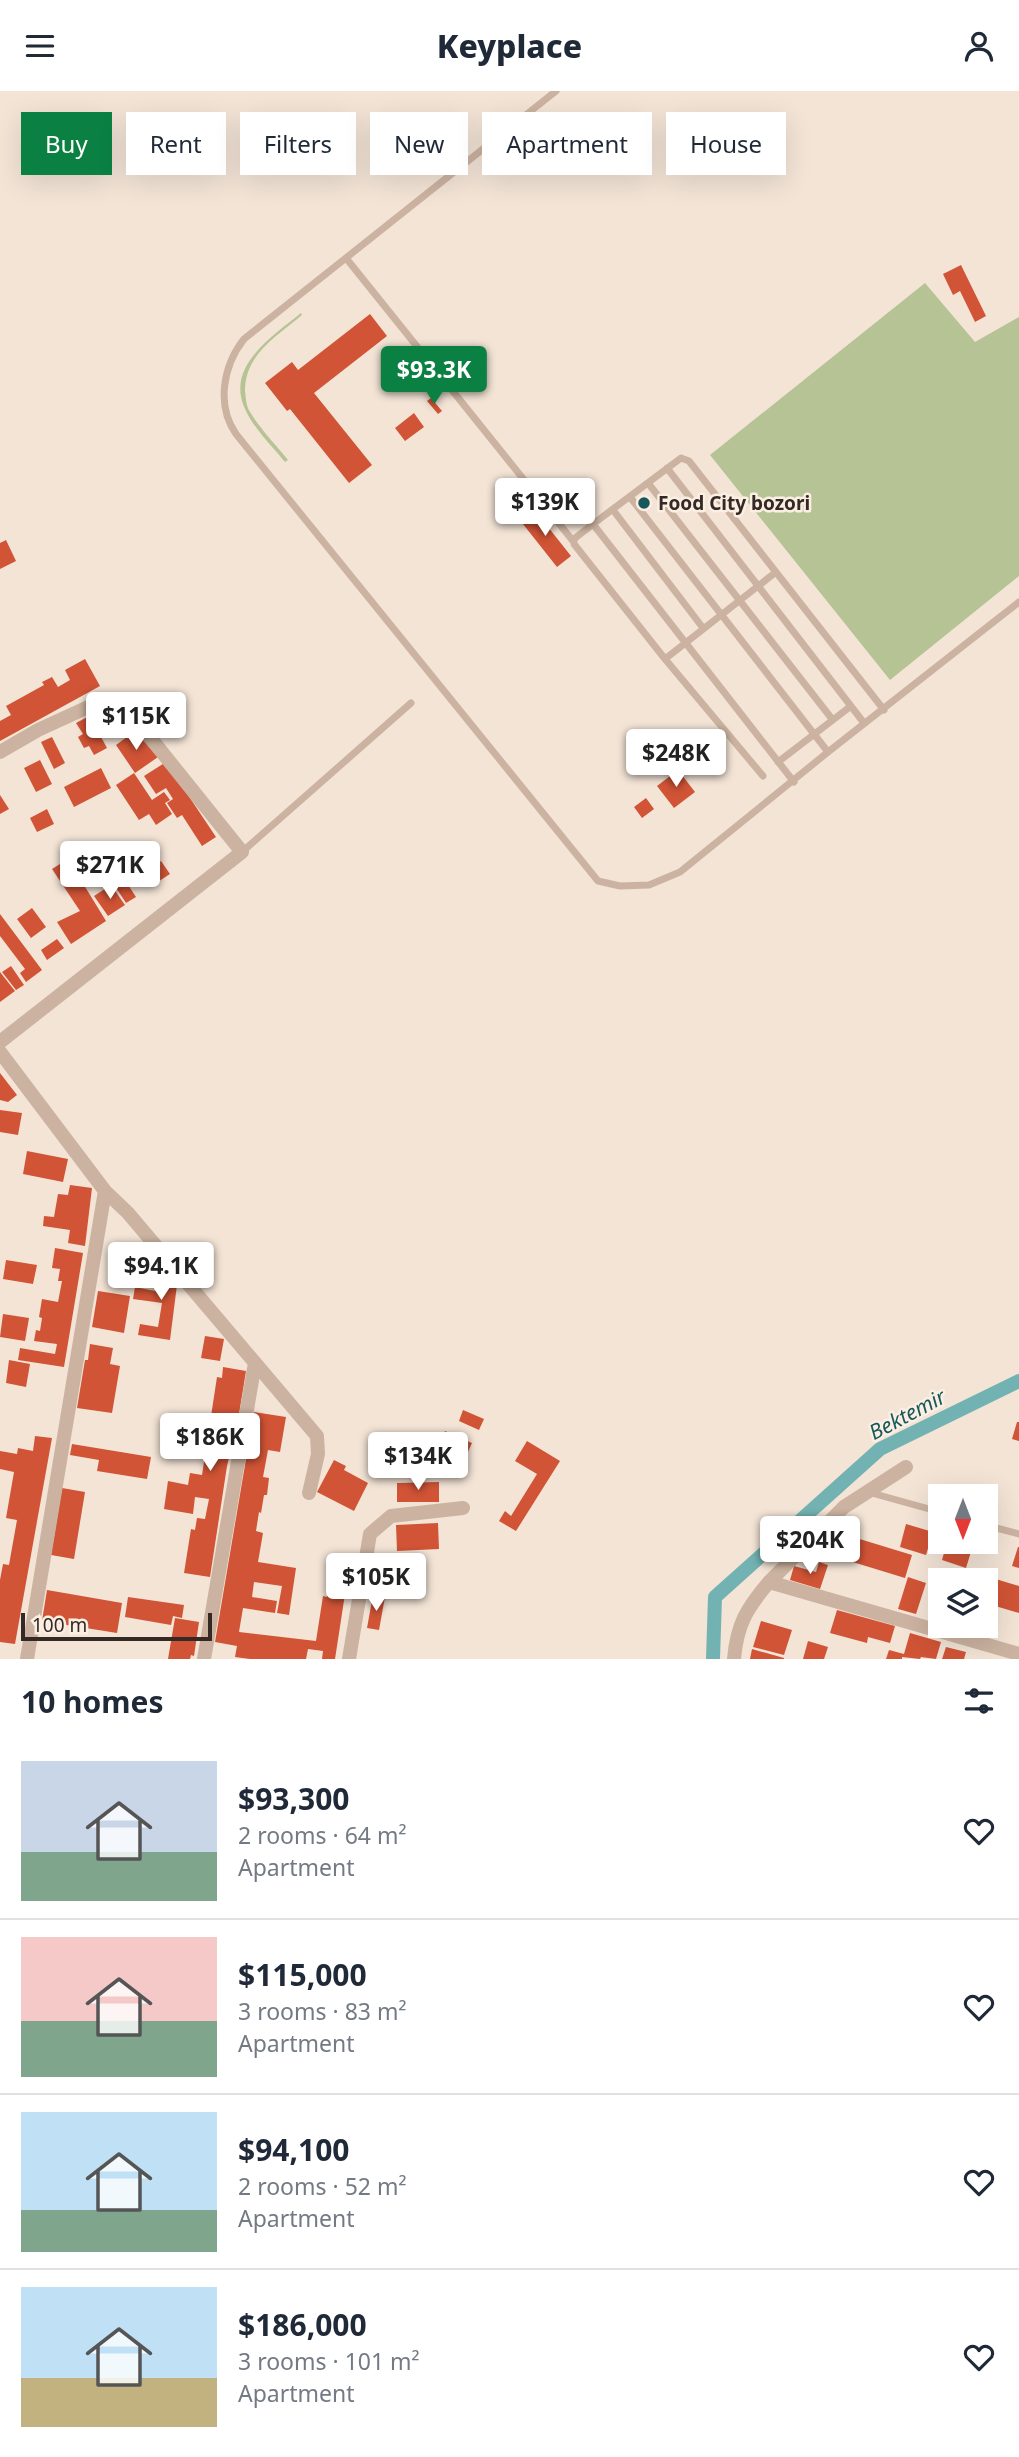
<!DOCTYPE html>
<html lang="en">
<head>
<meta charset="utf-8">
<style>
	:root { --surface:#fff; --page:#f2f2f3; --text:#1f2937; --muted:#747a83; --line:#e0e1e3; --accent:#0b8043 }
	body { margin:0; font-family:"Noto Sans",sans-serif; background:var(--page); color:var(--text); height:100vh; display:flex; flex-direction:column; font-size:26px; white-space:nowrap }
	* { box-sizing:border-box; margin:0 }
	p { font-size:23px; color:var(--muted) }
	.icon { flex:none; width:38px; height:38px; fill:none; stroke:currentColor; stroke-width:2; stroke-linecap:round; stroke-linejoin:round }
	.map { position:relative; height:1568px; overflow:hidden }
	.sheet { display:flex; flex-direction:column; background:var(--surface); flex:1 }
	.sheet>* { flex:none }
	.banner { position:absolute; left:21px; top:21px; width:978px; height:63px; display:flex; gap:14px }
	.needle { width:46px; rotate:180deg }
	.controls { position:absolute; left:928px; top:1393px; display:grid; gap:14px }
	.controls a { display:grid; place-items:center; width:70px; height:70px; border-radius:0px; background:var(--surface); box-shadow:0 7px 28px #0002; font-size:35px }
	.scale { position:absolute; left:21px; bottom:18px; width:191px; box-sizing:border-box; padding-left:7px; border:4px solid #352925; border-top:0; font-size:19px; line-height:24px; white-space:nowrap; color:#352925; -webkit-text-stroke:5px #fbeee3; paint-order:stroke }
	.price { position:absolute; translate:-50% -60px; padding:0 16px; border-radius:7px; background:#fff; color:#222; font-size:23px; line-height:46px; filter:drop-shadow(0 2px 4px #0008) }
	.price::after { content:''; position:absolute; left:50%; top:42px; width:21px; height:16px; margin-left:-10px; background:inherit; clip-path:polygon(0 0,100% 0,50% 100%) }
	.price.on { background:var(--accent); color:#fff }
	ul { padding:0; list-style:none }
	li { display:flex; align-items:center; gap:21px; height:175px; padding:0 21px }
	li+li { border-top:2px solid var(--line) }
	li span { display:grid; place-items:center; flex:none; width:196px; height:140px; border-radius:0px; color:#555 }
	li>.icon { margin-inline-start:auto }
	span .icon { width:84px; height:84px; fill:#fffc; stroke-width:1 }
	li b { font-size:30px }
	h2 { display:flex; justify-content:space-between; align-items:center; height:84px; padding:0 21px; font-size:30px }
	.chip { padding:0 24px; border-radius:0px; background:var(--surface); box-shadow:0 7px 28px #0002; font-size:24px; line-height:63px }
	.chip.on { background:var(--accent); color:#fff }
	header { display:flex; justify-content:space-between; align-items:center; height:91px; padding:0 21px; background:var(--surface); font-size:32px; font-weight:800 }
	.map>svg:first-child { display:block }
	.green { fill:#b6c395 }
	.lines { fill:none; stroke-linecap:round; stroke-linejoin:round }
	.canal { stroke:#73b2b2; stroke-width:14 }
	.building { fill:#d15436 }
	.lane { stroke:#ccb3a1; stroke-width:7 }
	.street { stroke:#ccb3a1; stroke-width:14 }
	.poi-dot { fill:#17595a; stroke:#fbeee3; stroke-width:2.5 }
	.labels { text-anchor:middle; dominant-baseline:central; stroke-width:5; stroke-linejoin:round; paint-order:stroke }
	.poi-label { font-size:19px; font-weight:bold; fill:#352925; stroke:#fbeee3; text-anchor:start }
	.water-label { font-size:21px; font-style:italic; fill:#17595a; stroke:#fbeee3 }
</style>
</head>
<body>
<header><svg class="icon" aria-label="menu" viewBox="0 0 24 24"><path d="M4 6h16M4 12h16M4 18h16"/></svg>Keyplace<svg class="icon" aria-label="person" viewBox="0 0 24 24"><circle cx="12" cy="8" r="4"/><path d="M4 21q1-7 8-7t8 7"/></svg></header>
<div class="map">
<svg width="1019" height="1568" viewBox="0 0 1019 1568">
	<rect width="100%" height="100%" fill="#f3e4d6"/>
	<path class="green" d="M925 192 975 251 1019 226V485L890 589 710 364Z
		M301 222 302 224C277 245 245 263 245 300 246 307 246 315 250 321 260 338 276 354 288 369L285 371C272 355 254 338 245 318 225 275 273 245 301 222Z"/>
	<g class="lines">
		<path class="canal" d="M713 1568 715 1506 880 1358 1019 1290"/>
	</g>
	<path class="building" d="M961 174 986 225 975 231 960 200 953 204 943 183Z
		M370 223 387 245 314 302 372 374 349 392 290 318 287 320 265 292 292 271 298 279Z
		M431 307 442 320 438 323 427 310Z
		M414 322 424 336 405 350 395 337Z
		M533 417 571 465 557 476 519 428Z
		M6 449 16 470 0 478V452Z
		M85 568 100 595 0 650V630L11 624 6 615 44 594 42 591 52 586 58 596 70 589 65 579Z
		M110 614 126 630 100 644 107 657 94 664 89 655 84 657 78 646 83 643 76 632Z
		M135 640 158 666 135 682 116 654Z
		M52 646 65 672 54 678 41 651Z
		M40 669 52 693 36 701 24 677Z
		M166 671 216 746 202 755 182 724 177 727 167 712 173 708 166 697 156 703 144 685Z
		M101 677 111 697 74 716 64 696Z
		M678 679 695 701 674 717 657 695Z
		M134 682 152 709 164 701 170 709 165 712 172 723 156 734 149 723 139 729 116 694Z
		M0 704 9 718 0 723Z
		M646 707 654 718 642 727 634 716Z
		M47 718 54 733 37 741 30 727Z
		M68 768 106 830 71 853 57 831 80 820 52 778Z
		M161 770 170 783 153 794 144 781Z
		M123 786 136 806 126 812 113 792Z
		M111 794 125 814 108 825 94 805Z
		M32 817 46 836 31 847 17 828Z
		M0 823 42 879 26 891 20 882 25 878 0 845Z
		M57 848 64 857 47 869 41 859Z
		M11 875 24 894 16 899 2 881Z
		M0 881 15 900 0 911Z
		M0 982 17 1004 8 1011 0 1009Z
		M0 1019 22 1022 18 1044 0 1041Z
		M27 1060 68 1068 63 1091 23 1083Z
		M70 1094 92 1097 85 1155 68 1152 70 1139 43 1135 44 1125 54 1126 58 1103 68 1104Z
		M55 1157 83 1162 64 1276 18 1269 20 1257 55 1263 57 1253 34 1250 36 1239 40 1240 42 1227 39 1226 42 1208 58 1211 62 1190H58L60 1178 52 1177Z
		M161 1165 178 1186 170 1249 138 1244 140 1233 158 1236 162 1212 133 1208 135 1196 155 1200Z
		M6 1169 37 1174 33 1193 3 1188Z
		M98 1200 130 1205 124 1242 92 1236Z
		M3 1223 29 1227 25 1250 0 1246Z
		M205 1245 224 1248 220 1270 201 1267Z
		M90 1253 113 1257 110 1273 120 1275 112 1322 77 1317 85 1269H88Z
		M9 1269 30 1273 26 1296 6 1292Z
		M223 1276 246 1280 234 1354H232L227 1375 210 1486 184 1482 191 1438 195 1439 197 1427 205 1428 209 1408 195 1406 193 1423 164 1418 168 1390 188 1394 190 1382 202 1384 217 1286 222 1287Z
		M463 1319 484 1328 479 1339 459 1330Z
		M254 1321 286 1326 280 1361 268 1359 263 1386 269 1387 267 1404H264L261 1422 259 1421 256 1440 263 1442 258 1471 296 1477 289 1524 277 1522 282 1495 254 1491 252 1506 277 1510 275 1522 243 1517 239 1541 316 1550 323 1505 327 1506 330 1487 347 1490 335 1568H322L323 1560 308 1558 306 1568H250L235 1566 237 1555 215 1551Z
		M1017 1331H1019V1350L1012 1348Z
		M445 1340 472 1352 467 1363 440 1351Z
		M35 1345 52 1347 15 1553 0 1551V1489L3 1473 9 1474 17 1429 6 1427 14 1381 0 1378V1360L17 1363 18 1357 33 1360Z
		M527 1350 560 1370 516 1440 499 1430 505 1420 511 1425 537 1383 515 1370Z
		M72 1353 151 1366 147 1388 97 1380 99 1369 70 1364Z
		M408 1363 459 1364 458 1375 407 1373Z
		M334 1369 346 1375 344 1379 368 1392 354 1420 317 1401Z
		M439 1391V1411H397V1392Z
		M62 1397 85 1401 74 1468 51 1464Z
		M438 1432 439 1458 397 1460 396 1434Z
		M906 1433 933 1441 926 1464 900 1456Z
		M840 1442 912 1464 905 1487 833 1465Z
		M947 1451H974L966 1477 942 1469Z
		M1018 1456H1019V1477L1012 1475Z
		M819 1471 828 1474 820 1498 790 1489 794 1475 816 1481Z
		M969 1480 1019 1495V1522L985 1512V1489H966Z
		M378 1482 387 1484 385 1496 376 1494Z
		M908 1486 926 1492 916 1523 898 1518Z
		M47 1499 122 1512 117 1542 42 1530Z
		M373 1504 385 1506 379 1539 367 1537Z
		M128 1506 184 1514 182 1527 173 1525 171 1534 125 1526Z
		M837 1519 895 1535 890 1552 868 1546 867 1552 830 1542Z
		M175 1527 199 1531 194 1565 191 1564 190 1568H168Z
		M761 1530 792 1539 784 1564 753 1556Z
		M910 1542 941 1551 936 1568 921 1566 920 1568 902 1566V1568H886L889 1559 904 1563Z
		M808 1550 828 1556 824 1568H803Z
		M946 1556 966 1561 964 1568H942Z
		M752 1558 784 1567V1568H750Z"/>
	<g class="lines">
		<path class="lane" d="M556 0 244 248C223 275 216 314 236 343L598 790 620 795 649 794 680 781 828 661 1019 511
			M346 167 573 450
			M667 377 864 632
			M648 392 832 628
			M630 406 828 661
			M613 419 703 537
			M593 433 574 448V453L665 568 763 685
			M665 568 776 481
			M778 671 851 615
			M794 691 593 433 681 367 689 370 884 619
			M242 761 411 612
			M868 1401 940 1421
			M985 1434 1019 1443"/>
		<path class="street" d="M0 661 38 639 99 611 108 609 115 610 141 635 242 761 0 951
			M0 961 105 1100 27 1568
			M105 1100 128 1122 317 1345 318 1363 309 1402
			M906 1376 844 1416 769 1491 1019 1563
			M204 1568 255 1272
			M349 1568 370 1443 391 1425 463 1417
			M734 1568C737 1533 747 1517 769 1491"/>
	</g>
	<circle class="poi-dot" cx="644" cy="412" r="7"/>
	<g class="labels">
		<g class="poi-label">
			<text x="658" y="412">Food City bozori</text>
		</g>
		<g class="water-label">
			<text transform="translate(907 1323) rotate(-28)">Bektemir</text>
		</g>
	</g>
</svg>
<div class="controls">
<a><svg class="needle" viewBox="-14 -14 28 28"><path d="M0-13l5 13h-10z" fill="#e53935"/><path d="M0 13l5-13h-10z" fill="#747a83"/></svg></a>
<a><svg class="icon" aria-label="layers" viewBox="0 0 24 24"><path d="M12 4l9 5-9 5-9-5zM3 14l9 5 9-5"/></svg></a>
</div>
<div class="scale">100 m</div>
<b class="price on" style="left:434px;top:315px">$93.3K</b>
<b class="price" style="left:545px;top:447px">$139K</b>
<b class="price" style="left:136px;top:661px">$115K</b>
<b class="price" style="left:676px;top:698px">$248K</b>
<b class="price" style="left:110px;top:810px">$271K</b>
<b class="price" style="left:161px;top:1211px">$94.1K</b>
<b class="price" style="left:210px;top:1382px">$186K</b>
<b class="price" style="left:418px;top:1401px">$134K</b>
<b class="price" style="left:810px;top:1485px">$204K</b>
<b class="price" style="left:376px;top:1522px">$105K</b>
<div class="banner">
<a class="chip on">Buy</a>
<a class="chip">Rent</a>
<a class="chip">Filters</a>
<a class="chip">New</a>
<a class="chip">Apartment</a>
<a class="chip">House</a>
</div>
</div>
<section class="sheet">
<h2>10 homes<svg class="icon" aria-label="filters" viewBox="0 0 24 24"><path d="M4 7h16M4 17h16"/><circle cx="9" cy="7" r="2"/><circle cx="15" cy="17" r="2"/></svg></h2>
<ul>
<li><span style="background:linear-gradient(#c9d6e8 65%,#7fa58c 0)"><svg class="icon" aria-label="home" viewBox="0 0 24 24"><path d="M3 11l9-7 9 7M6 9v11h12V9"/></svg></span><div><b>$93,300</b><p>2 rooms · 64 m²</p><p>Apartment</p></div><svg class="icon" aria-label="heart" viewBox="0 0 24 24"><path d="M12 20l-8-8c-3-5 5-10 8-4 3-6 11-1 8 4z"/></svg></li>
<li><span style="background:linear-gradient(#f6c9c9 60%,#7fa58c 0)"><svg class="icon" aria-label="home" viewBox="0 0 24 24"><path d="M3 11l9-7 9 7M6 9v11h12V9"/></svg></span><div><b>$115,000</b><p>3 rooms · 83 m²</p><p>Apartment</p></div><svg class="icon" aria-label="heart" viewBox="0 0 24 24"><path d="M12 20l-8-8c-3-5 5-10 8-4 3-6 11-1 8 4z"/></svg></li>
<li><span style="background:linear-gradient(#bfe0f5 70%,#7fa58c 0)"><svg class="icon" aria-label="home" viewBox="0 0 24 24"><path d="M3 11l9-7 9 7M6 9v11h12V9"/></svg></span><div><b>$94,100</b><p>2 rooms · 52 m²</p><p>Apartment</p></div><svg class="icon" aria-label="heart" viewBox="0 0 24 24"><path d="M12 20l-8-8c-3-5 5-10 8-4 3-6 11-1 8 4z"/></svg></li>
<li><span style="background:linear-gradient(#bfe0f5 65%,#c2b280 0)"><svg class="icon" aria-label="home" viewBox="0 0 24 24"><path d="M3 11l9-7 9 7M6 9v11h12V9"/></svg></span><div><b>$186,000</b><p>3 rooms · 101 m²</p><p>Apartment</p></div><svg class="icon" aria-label="heart" viewBox="0 0 24 24"><path d="M12 20l-8-8c-3-5 5-10 8-4 3-6 11-1 8 4z"/></svg></li>
</ul>
</section>
</body>
</html>
